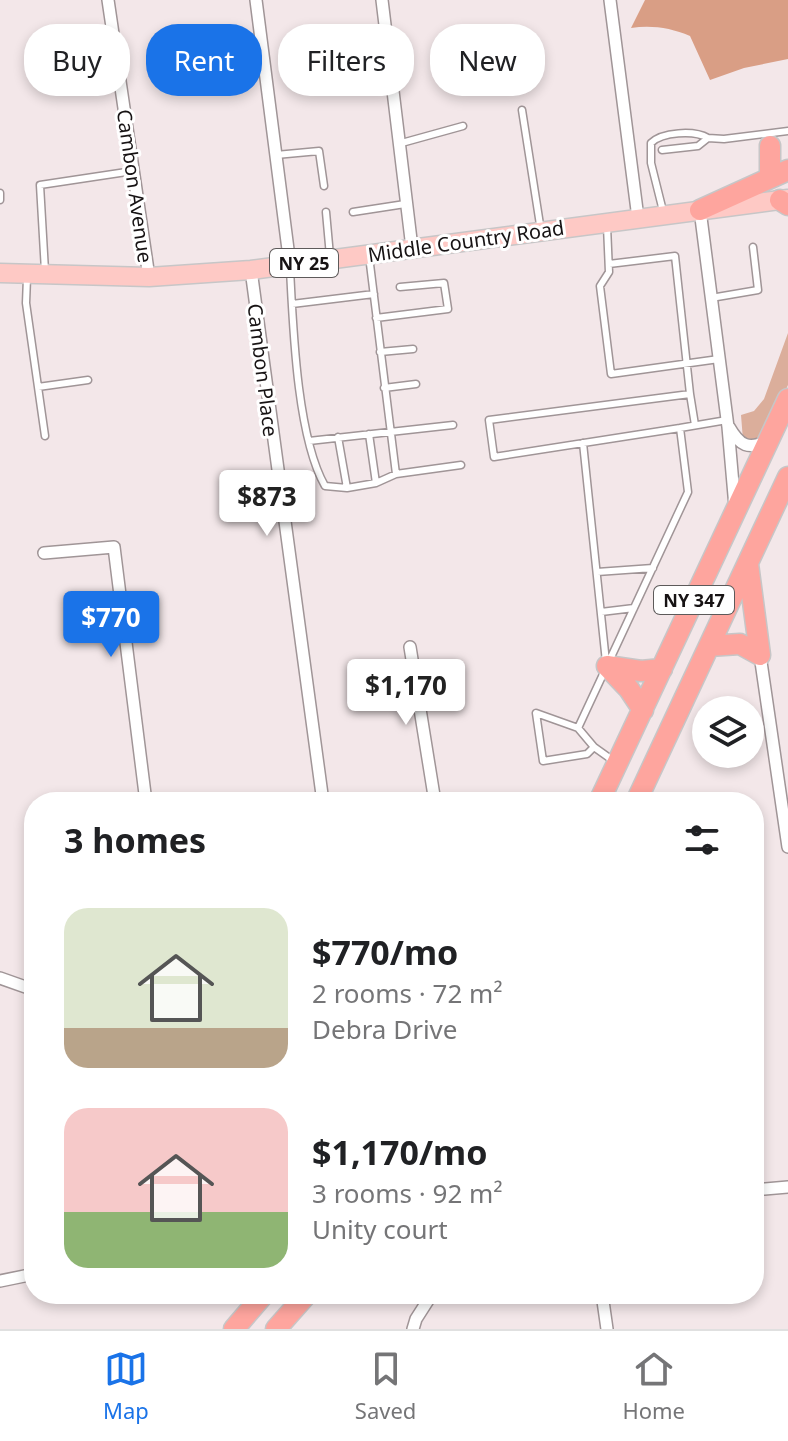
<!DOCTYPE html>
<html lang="en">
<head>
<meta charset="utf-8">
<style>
	:root { --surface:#fff; --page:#f2f2f2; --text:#202124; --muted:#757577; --line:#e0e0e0; --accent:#1a73e8 }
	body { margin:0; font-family:"Noto Sans",sans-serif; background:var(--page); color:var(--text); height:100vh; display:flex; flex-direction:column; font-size:30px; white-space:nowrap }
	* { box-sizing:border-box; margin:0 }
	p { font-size:26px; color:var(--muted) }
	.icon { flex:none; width:44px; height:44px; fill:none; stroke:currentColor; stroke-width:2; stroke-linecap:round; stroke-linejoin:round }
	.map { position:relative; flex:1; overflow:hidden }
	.side { position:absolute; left:24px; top:792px; width:740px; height:512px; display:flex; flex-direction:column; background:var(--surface); border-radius:32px; box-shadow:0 4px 12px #0003 }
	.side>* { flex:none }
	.banner { position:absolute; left:24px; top:24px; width:740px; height:72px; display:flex; gap:16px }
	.fabs { position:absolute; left:692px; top:696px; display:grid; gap:16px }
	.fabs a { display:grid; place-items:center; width:72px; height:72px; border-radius:50%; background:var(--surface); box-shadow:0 4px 12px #0003; font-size:40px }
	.price { position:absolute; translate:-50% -68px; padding:0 18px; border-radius:8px; background:#fff; color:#222; font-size:26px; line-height:52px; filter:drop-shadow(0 2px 4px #0008) }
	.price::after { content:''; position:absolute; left:50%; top:48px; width:24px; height:18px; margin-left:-12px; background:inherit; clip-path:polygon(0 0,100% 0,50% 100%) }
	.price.current { background:var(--accent); color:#fff }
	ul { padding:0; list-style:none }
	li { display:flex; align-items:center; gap:24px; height:200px; padding:0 40px }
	li span { display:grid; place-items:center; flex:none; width:224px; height:160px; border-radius:24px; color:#555 }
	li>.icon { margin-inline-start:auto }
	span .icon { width:96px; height:96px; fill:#fffc; stroke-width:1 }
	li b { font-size:34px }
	h2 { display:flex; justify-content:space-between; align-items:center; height:96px; padding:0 40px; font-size:34px }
	.tag { padding:0 28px; border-radius:32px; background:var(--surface); box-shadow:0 4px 12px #0003; font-size:28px; line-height:72px }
	.tag.current { background:var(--accent); color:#fff }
	.menu { display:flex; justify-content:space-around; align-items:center; height:112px; border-top:2px solid var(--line); background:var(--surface); font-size:22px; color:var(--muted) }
	.menu a { display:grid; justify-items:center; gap:4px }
	.menu .current { color:var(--accent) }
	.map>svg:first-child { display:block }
	.green { fill:#dbae9b }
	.forest { fill:#d99e85 }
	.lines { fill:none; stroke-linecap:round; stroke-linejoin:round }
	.lane-casing { stroke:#a09597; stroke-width:9 }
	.street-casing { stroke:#a09597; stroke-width:14 }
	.primary-casing { stroke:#c7c6c7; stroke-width:21 }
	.highway-casing { stroke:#c7c6c7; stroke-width:23 }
	.lane { stroke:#fff; stroke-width:6 }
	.street { stroke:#fff; stroke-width:11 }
	.primary { stroke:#fec9c5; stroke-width:18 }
	.highway { stroke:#fea59e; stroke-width:20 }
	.labels { text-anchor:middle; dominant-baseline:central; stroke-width:6; stroke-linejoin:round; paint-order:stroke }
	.shield { fill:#fff; stroke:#5d5a5a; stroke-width:2 }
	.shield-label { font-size:18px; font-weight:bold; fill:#171314 }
	.street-label { font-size:20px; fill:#171314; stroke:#fff }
</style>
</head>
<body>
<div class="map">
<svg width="788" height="1329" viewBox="0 0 788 1329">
	<rect width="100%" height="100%" fill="#f3e7e9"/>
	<path class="green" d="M788 333V385L762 442 743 440 741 415 754 411 764 399Z"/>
	<path class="forest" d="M645 0H788V59L744 68 710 80 690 36C671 28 652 25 631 28Z"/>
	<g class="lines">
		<g class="lane-casing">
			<path id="lane" d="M522 110 541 231
				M398 144 463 126
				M662 150 698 146 708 138 724 139 788 131
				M276 155 319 151 324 186
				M0 193V200
				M663 211 651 163V143C662 132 694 130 708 138
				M326 212 330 256
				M353 212 405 204
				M607 226 609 272 600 286 611 374 719 359
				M369 256 396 474
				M609 264 675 256 690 394
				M290 269C293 327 297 437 325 486L347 488 376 483 396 474 461 465
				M45 271 40 185 133 171
				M27 278 26 303 45 436
				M711 298 758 290 753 247
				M292 304 374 294
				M376 318 448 309 444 283 400 287
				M380 352 413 349
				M38 387 88 380
				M384 388 416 384
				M680 428 494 457 489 420 690 394 695 425
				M369 434 376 483
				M338 437 347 488
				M309 441 453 425
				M583 443 606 662
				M597 572 653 568
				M601 612 634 608
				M578 728 536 713 543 761 587 754 594 747
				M615 762 594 747 578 728 688 492 680 428 727 420"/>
		</g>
		<g class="street-casing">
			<path id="street" d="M108 0 149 277
				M256 0 290 265
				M382 0 412 248
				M610 0 638 218
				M700 210 728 427 735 507
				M251 270 323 802
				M729 427C740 446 748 450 768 441
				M44 553 114 547 146 802
				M410 647 435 802
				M760 655 788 847
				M0 978 34 990
				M754 1190 788 1187
				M0 1281 34 1274
				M602 1294 607 1329
				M413 1329 416 1319 432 1294"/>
		</g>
		<g class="primary-casing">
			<path id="primary" d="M0 273 149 277 251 270 788 199"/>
		</g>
		<g class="highway-casing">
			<path id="highway" d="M770 178V146
				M780 200 788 205
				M700 210 788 170
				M748 564 760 655
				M709 646 740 644 760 655
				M607 666 629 689 643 710
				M607 666 641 671 662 669
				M599 802 788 399
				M636 802 788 477
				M234 1329 264 1294
				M276 1329 307 1294"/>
		</g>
		<use href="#lane" class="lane"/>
		<use href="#street" class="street"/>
		<use href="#primary" class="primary"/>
		<use href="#highway" class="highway"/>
	</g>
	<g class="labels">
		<g class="shield">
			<rect x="270" y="249" width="68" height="28" rx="6"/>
			<rect x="654" y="586" width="80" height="28" rx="6"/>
		</g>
		<g class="shield-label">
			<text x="304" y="263">NY 25</text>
			<text x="694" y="600">NY 347</text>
		</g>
		<g class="street-label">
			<text transform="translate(135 186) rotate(82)">Cambon Avenue</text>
			<text transform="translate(466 241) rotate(-8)">Middle Country Road</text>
			<text transform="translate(263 370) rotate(83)">Cambon Place</text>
		</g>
	</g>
</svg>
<div class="fabs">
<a><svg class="icon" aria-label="layers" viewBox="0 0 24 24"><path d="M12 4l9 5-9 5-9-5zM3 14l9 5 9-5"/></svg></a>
</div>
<b class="price" style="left:267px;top:538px">$873</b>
<b class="price current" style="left:111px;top:659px">$770</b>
<b class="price" style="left:406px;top:727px">$1,170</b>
<div class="banner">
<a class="tag">Buy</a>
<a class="tag current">Rent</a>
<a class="tag">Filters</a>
<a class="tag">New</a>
</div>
<section class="side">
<h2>3 homes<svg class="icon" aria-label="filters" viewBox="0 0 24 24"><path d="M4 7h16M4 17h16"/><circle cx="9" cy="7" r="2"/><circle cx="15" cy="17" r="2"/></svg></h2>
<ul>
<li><span style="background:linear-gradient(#dfe7d0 75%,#b9a48a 0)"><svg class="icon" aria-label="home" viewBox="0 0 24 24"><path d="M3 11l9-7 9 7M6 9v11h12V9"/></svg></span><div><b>$770/mo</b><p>2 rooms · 72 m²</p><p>Debra Drive</p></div></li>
<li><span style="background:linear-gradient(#f6c9c9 65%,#8fb573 0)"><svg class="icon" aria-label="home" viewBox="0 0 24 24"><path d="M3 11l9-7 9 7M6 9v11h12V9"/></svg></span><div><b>$1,170/mo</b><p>3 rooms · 92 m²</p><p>Unity court</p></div></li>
</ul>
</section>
</div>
<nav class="menu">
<a class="current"><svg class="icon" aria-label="map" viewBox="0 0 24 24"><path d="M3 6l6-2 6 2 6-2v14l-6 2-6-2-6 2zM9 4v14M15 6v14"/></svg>Map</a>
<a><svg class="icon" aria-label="saved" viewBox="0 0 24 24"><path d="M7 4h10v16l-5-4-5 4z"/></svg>Saved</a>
<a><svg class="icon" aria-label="home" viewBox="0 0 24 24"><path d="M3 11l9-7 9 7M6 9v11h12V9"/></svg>Home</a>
</nav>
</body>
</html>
